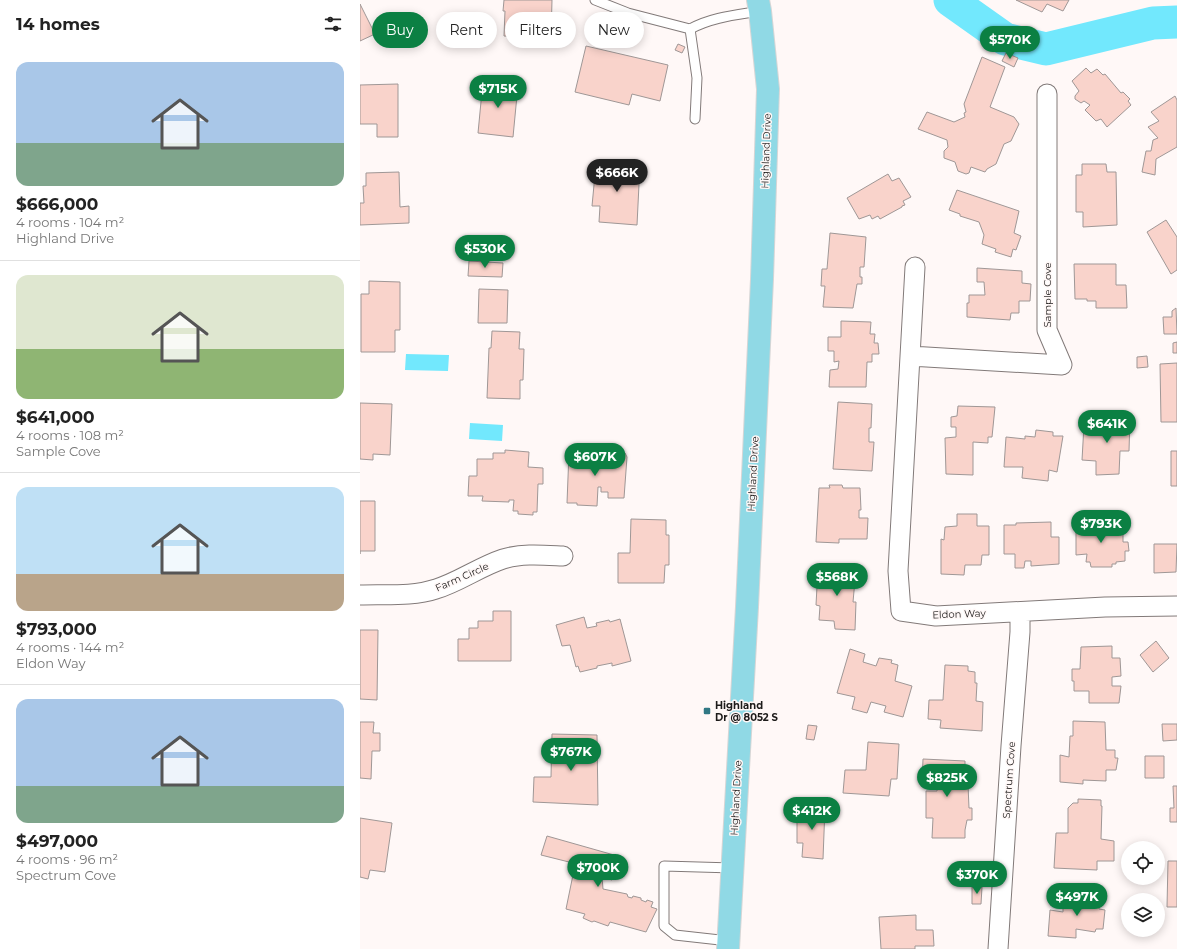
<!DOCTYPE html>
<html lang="en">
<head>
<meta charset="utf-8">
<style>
	:root { --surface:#fff; --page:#f6f6f6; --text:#222; --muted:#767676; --line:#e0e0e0; --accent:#0b8043 }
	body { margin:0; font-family:Montserrat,sans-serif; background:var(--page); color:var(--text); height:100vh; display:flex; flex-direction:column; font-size:15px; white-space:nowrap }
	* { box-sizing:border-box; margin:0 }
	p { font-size:13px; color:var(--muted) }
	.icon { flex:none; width:22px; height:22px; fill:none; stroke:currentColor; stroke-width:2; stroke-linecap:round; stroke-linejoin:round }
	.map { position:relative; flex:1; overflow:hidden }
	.panel { display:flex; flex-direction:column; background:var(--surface); width:360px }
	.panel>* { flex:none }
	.guide { position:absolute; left:12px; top:12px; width:380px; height:36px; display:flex; gap:8px }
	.controls { position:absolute; left:761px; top:841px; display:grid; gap:8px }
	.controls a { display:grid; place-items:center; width:44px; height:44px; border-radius:50%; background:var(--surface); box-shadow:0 2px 10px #0003; font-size:20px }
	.price { position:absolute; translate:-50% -34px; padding:0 9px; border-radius:14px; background:var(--accent); color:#fff; font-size:13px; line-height:26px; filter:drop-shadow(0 1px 2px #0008) }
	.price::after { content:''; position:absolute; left:50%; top:24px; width:12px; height:9px; margin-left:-6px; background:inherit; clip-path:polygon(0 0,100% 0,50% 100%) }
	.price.active { background:#222; color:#fff }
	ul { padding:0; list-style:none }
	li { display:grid; align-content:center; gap:8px; height:212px; padding:0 16px }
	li+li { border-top:1px solid var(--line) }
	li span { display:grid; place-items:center; height:124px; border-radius:12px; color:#555 }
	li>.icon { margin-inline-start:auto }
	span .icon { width:72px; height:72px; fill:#fffc; stroke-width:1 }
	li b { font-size:17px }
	h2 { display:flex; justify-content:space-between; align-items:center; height:48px; padding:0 16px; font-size:17px }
	.chip { padding:0 14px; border-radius:18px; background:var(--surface); box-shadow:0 2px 10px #0003; font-size:14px; line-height:36px }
	.chip.active { background:var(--accent); color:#fff }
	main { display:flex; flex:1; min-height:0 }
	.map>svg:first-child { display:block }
	.water { fill:#72e8fd }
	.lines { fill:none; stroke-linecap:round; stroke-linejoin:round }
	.river { stroke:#72e8fd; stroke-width:33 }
	.building { fill:#f9d3cb; stroke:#9f9796 }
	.service-casing { stroke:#827a79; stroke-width:11 }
	.minor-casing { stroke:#827a79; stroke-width:21 }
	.primary-casing { stroke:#d6d6d6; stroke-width:24 }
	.service { stroke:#fff; stroke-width:9 }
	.minor { stroke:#fff; stroke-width:19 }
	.primary { stroke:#90d9e5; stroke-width:22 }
	.poi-dot { fill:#317884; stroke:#fff8f7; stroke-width:1.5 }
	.labels { text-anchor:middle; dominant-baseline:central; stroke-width:3; stroke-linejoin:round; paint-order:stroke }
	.street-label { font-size:10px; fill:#1d1b1a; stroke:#fff8f7 }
	.poi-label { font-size:10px; font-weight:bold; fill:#1d1b1a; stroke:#fff8f7; text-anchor:start }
</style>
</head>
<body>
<main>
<section class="panel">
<h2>14 homes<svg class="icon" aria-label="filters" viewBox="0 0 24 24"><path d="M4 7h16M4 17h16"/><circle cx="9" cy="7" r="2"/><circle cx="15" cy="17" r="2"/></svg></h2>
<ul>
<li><span style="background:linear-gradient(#a9c7e8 65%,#7fa58c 0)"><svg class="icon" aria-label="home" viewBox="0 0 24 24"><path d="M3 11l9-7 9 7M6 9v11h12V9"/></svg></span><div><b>$666,000</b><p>4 rooms · 104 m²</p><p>Highland Drive</p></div></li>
<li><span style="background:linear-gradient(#dfe7d0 60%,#8fb573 0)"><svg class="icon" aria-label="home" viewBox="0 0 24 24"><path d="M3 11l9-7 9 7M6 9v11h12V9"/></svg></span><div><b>$641,000</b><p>4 rooms · 108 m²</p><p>Sample Cove</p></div></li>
<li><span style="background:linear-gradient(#bfe0f5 70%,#b9a48a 0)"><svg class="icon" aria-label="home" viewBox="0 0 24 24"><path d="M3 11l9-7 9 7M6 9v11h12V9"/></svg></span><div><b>$793,000</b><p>4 rooms · 144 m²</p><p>Eldon Way</p></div></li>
<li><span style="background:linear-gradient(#a9c7e8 70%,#7fa58c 0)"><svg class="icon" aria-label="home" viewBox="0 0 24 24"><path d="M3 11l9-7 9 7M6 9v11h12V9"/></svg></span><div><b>$497,000</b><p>4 rooms · 96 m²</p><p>Spectrum Cove</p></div></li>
</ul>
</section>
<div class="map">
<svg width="817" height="949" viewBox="0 0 817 949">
	<rect width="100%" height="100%" fill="#fff8f7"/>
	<path class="water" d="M46 354 89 355 88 371 45 370Z
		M110 423 143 425 142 441 109 439Z"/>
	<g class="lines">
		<path class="river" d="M590 0 645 39 686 49 793 23 817 22"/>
	</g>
	<path class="building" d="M144 0H192L191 38 144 36 145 11H143Z
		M656 0H709L703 11 687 4 682 12Z
		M0 4 15 34 0 41Z
		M318 44 325 47 322 53 315 50Z
		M226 46 308 65 300 101 272 94 269 105 215 92Z
		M646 53 658 58 654 67 642 61Z
		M622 57 645 67 630 107 654 117 659 124 651 141 644 144 636 164 627 169 625 172 611 167 609 173 606 174 598 171 595 162 584 158V151L588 147 587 140 558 129 567 112 594 122 605 117 604 113 606 112 604 104Z
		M726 68 731 73 737 69 743 75 745 74 761 93 763 92 770 99 768 101 771 105 747 127 741 119 736 121 725 110 730 105 724 101 721 103 715 99V96L719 91 712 81Z
		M123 81 158 85 153 137 118 133Z
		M38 84V137H17V124H0V85Z
		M815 96 817 100V147L796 159 795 175 782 172 786 151H791L793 140 798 138 788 127 799 121 791 112Z
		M255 162 280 164 277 225 239 222 240 206H232L236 164 255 165Z
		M722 164H746L747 172H756L757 225 723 227V212H716V175H722Z
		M39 172 40 207 49 206V223L0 225V203H4L3 186H6V173Z
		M528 174 532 181 539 178 551 197 543 201 545 205 542 206V207L520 219 518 216 512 219 510 215 499 219 487 198Z
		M597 190 659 211 654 233 661 236 656 250 653 249 651 257 635 252 636 249 622 244 624 235 619 222 600 216V214L589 210Z
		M806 220 817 237V270L811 274 787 232Z
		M470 233 506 237 504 267H500V277H502V284H497L493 308 463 307 465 286H461L462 269H467Z
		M109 261 143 263 142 277 108 276Z
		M714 264H756V285H766L767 308H736V301H727V299H715Z
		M617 268 662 271V283L671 284 670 301H659V313H651L650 320 607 317V303H609V295H625L624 282H617Z
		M9 281 40 282V330H35V352H1V294H9Z
		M119 289 148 290 147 323H118Z
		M816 308 817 334H804L803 317H812V311Z
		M481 321 511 322 510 334H515L514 343H518L519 354H512V362H507L506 387H469L470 370 478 369 479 361 474 362V351H468V337H481Z
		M132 331 160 332 159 349H164L163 380H160V399L127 398 129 348H131Z
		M817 342V353H813V343Z
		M787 356 788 367 777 368V357Z
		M817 363V422H801L800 364Z
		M478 402 512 404 511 428H509V442H514L512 471 473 469Z
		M0 403 32 404 30 455 13 454V460L0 459Z
		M598 406 635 407 632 437H628V443L613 442V475L586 474 585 438 596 437V427H591V417L597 416Z
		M742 417H770L769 451H760L759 474 736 475V461L722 460 724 425H743Z
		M676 430 693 432V436H703L697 472 689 470 688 481 662 478 663 467H644L646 437 665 439V436L675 437Z
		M145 450 169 452 168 467 183 468V484H178L177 512H173V515L158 514V511H153L154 500H149V502L122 501 123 496H108L109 476H117V459H133V453H145Z
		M811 451H817V486H811Z
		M209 452 237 453V456H255L257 453H265L267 457 264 498H248V492H241V487H238L237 506 217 505V503H207Z
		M469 485H482L483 488H500L501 510H499V518H508L507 539H479V543L456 542 459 488H470Z
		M0 501H15V551H0V554Z
		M597 514H617V526H629V555H622L621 565H605L604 575 581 574V539L584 540 585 527 597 526Z
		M271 519 306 520V535H309V565H305L304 583H258V553H270Z
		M691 522V537H699V564L671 566V561H665L664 568H655V554H644V525H656V523Z
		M716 523 745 524V527H763V542H768L769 551H765V561L756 562V564H752V567H731L730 562H726L727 554 716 555Z
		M794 544H817L816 572 794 573Z
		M458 568 496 569 493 602H496L495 630 475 629 474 621 459 620 460 606 456 605Z
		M133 611H151V661H98V639H109V628H118V621H133Z
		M224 617 227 628 237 626 236 623 249 620 250 622 260 619 271 661 252 666V663L237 666V668L220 672 218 666 216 667 210 645 202 646 196 625Z
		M0 630H18L17 700 0 699Z
		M796 641 809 658 793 672 780 655Z
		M752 646V658H760L761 676 752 677V686H761L759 703H729V691H714V681H712V669H720L721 647Z
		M490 649 505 654 503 662 516 666 519 658 532 660 531 663 538 665 535 681 552 686 543 717 524 712 526 706 511 702 507 713 492 709 495 697 477 693Z
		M585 665 608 666V671L615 672V683H617L616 701 623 702 622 731 580 728 581 720 568 719 569 700H583Z
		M713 721 745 722 746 750H755V758H758L756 770H746V781L723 780V784L700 782V755L709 757 710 736H713Z
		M0 722H14L13 733H20V751H12L11 779 0 778Z
		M802 724H817V740L803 741Z
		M448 725 457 726 454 740 446 739Z
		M192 734 237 735 238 805 173 802 174 777H191Z
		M508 742 539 744 537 779H531L529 796 483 793 485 770H506Z
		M785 756H804V778H785Z
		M563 759 605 761V785H608L609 808H612V820H607L605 830V838H572L573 818H566V791H577V787L562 786Z
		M813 786H817V822H810V808H814Z
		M718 799 741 800V806H742L741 839 754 841V861H737V870L694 868 696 833H708V808L713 803H718Z
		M441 804 465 807 463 859 442 857 443 843H437V820L441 821Z
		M0 818 32 823 25 872 10 870 8 879 0 877Z
		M187 836 254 855 252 880 242 877 243 889 267 894 268 897 272 898 273 896 281 898V900L286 902 287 900 293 902 291 907 297 909 286 932 250 922 248 926 234 921 232 922 223 918 225 914 206 909 214 870 216 872 221 865 181 855Z
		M808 861H817V907H807Z
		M612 887H622L621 904H612Z
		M713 894 740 896 739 909 745 910 743 929H736L735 932 716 929V938L688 936 690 910 703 912V905L708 900H713Z
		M556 915V930H573L574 946H555V949H521L519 917Z"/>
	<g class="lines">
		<g class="service-casing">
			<path id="service" d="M235 0 268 13 330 29
				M335 119 337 78 330 29C352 17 376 15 400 11
				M369 941 315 935 304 926V866L373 868"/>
		</g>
		<g class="minor-casing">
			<path id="minor" d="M555 267 538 571 541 611 576 616 745 607 817 606
				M550 356 702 365 687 330V94
				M0 595C25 594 52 597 76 589 99 582 119 567 143 559 162 553 183 555 203 556
				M638 949 651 746 660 632V612"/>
		</g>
		<g class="primary-casing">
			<path id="primary" d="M368 949 387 607 402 279 408 89 400 11 398 0"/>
		</g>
		<use href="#service" class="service"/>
		<use href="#minor" class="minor"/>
		<use href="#primary" class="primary"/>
	</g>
	<rect class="poi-dot" x="343" y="707" width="8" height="8" rx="2"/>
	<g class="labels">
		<g class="street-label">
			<text transform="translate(406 151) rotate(-88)">Highland Drive</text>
			<text transform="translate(687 295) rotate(-90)">Sample Cove</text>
			<text transform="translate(393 474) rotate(-87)">Highland Drive</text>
			<text transform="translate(102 577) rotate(-24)">Farm Circle</text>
			<text transform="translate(599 614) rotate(-2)">Eldon Way</text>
			<text transform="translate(649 780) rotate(-86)">Spectrum Cove</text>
			<text transform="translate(376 798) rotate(-87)">Highland Drive</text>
		</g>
		<g class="poi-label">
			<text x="355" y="705">Highland<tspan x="355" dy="12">Dr @ 8052 S</tspan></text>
		</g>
	</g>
</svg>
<div class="controls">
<a><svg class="icon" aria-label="locate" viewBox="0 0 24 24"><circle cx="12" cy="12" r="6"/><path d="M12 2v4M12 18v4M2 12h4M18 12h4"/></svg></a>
<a><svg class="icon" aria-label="layers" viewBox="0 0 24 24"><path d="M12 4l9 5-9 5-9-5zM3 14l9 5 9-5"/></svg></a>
</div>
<b class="price" style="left:650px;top:60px">$570K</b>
<b class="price" style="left:138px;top:109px">$715K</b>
<b class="price active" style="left:257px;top:193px">$666K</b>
<b class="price" style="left:125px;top:269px">$530K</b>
<b class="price" style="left:747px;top:444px">$641K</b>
<b class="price" style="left:235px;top:477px">$607K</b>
<b class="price" style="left:741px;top:544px">$793K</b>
<b class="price" style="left:477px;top:597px">$568K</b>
<b class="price" style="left:211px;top:772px">$767K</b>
<b class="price" style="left:587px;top:798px">$825K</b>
<b class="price" style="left:452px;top:831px">$412K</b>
<b class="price" style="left:238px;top:888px">$700K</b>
<b class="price" style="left:617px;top:895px">$370K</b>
<b class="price" style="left:717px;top:917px">$497K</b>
<div class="guide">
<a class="chip active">Buy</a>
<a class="chip">Rent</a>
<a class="chip">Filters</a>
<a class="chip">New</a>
</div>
</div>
</main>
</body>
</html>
